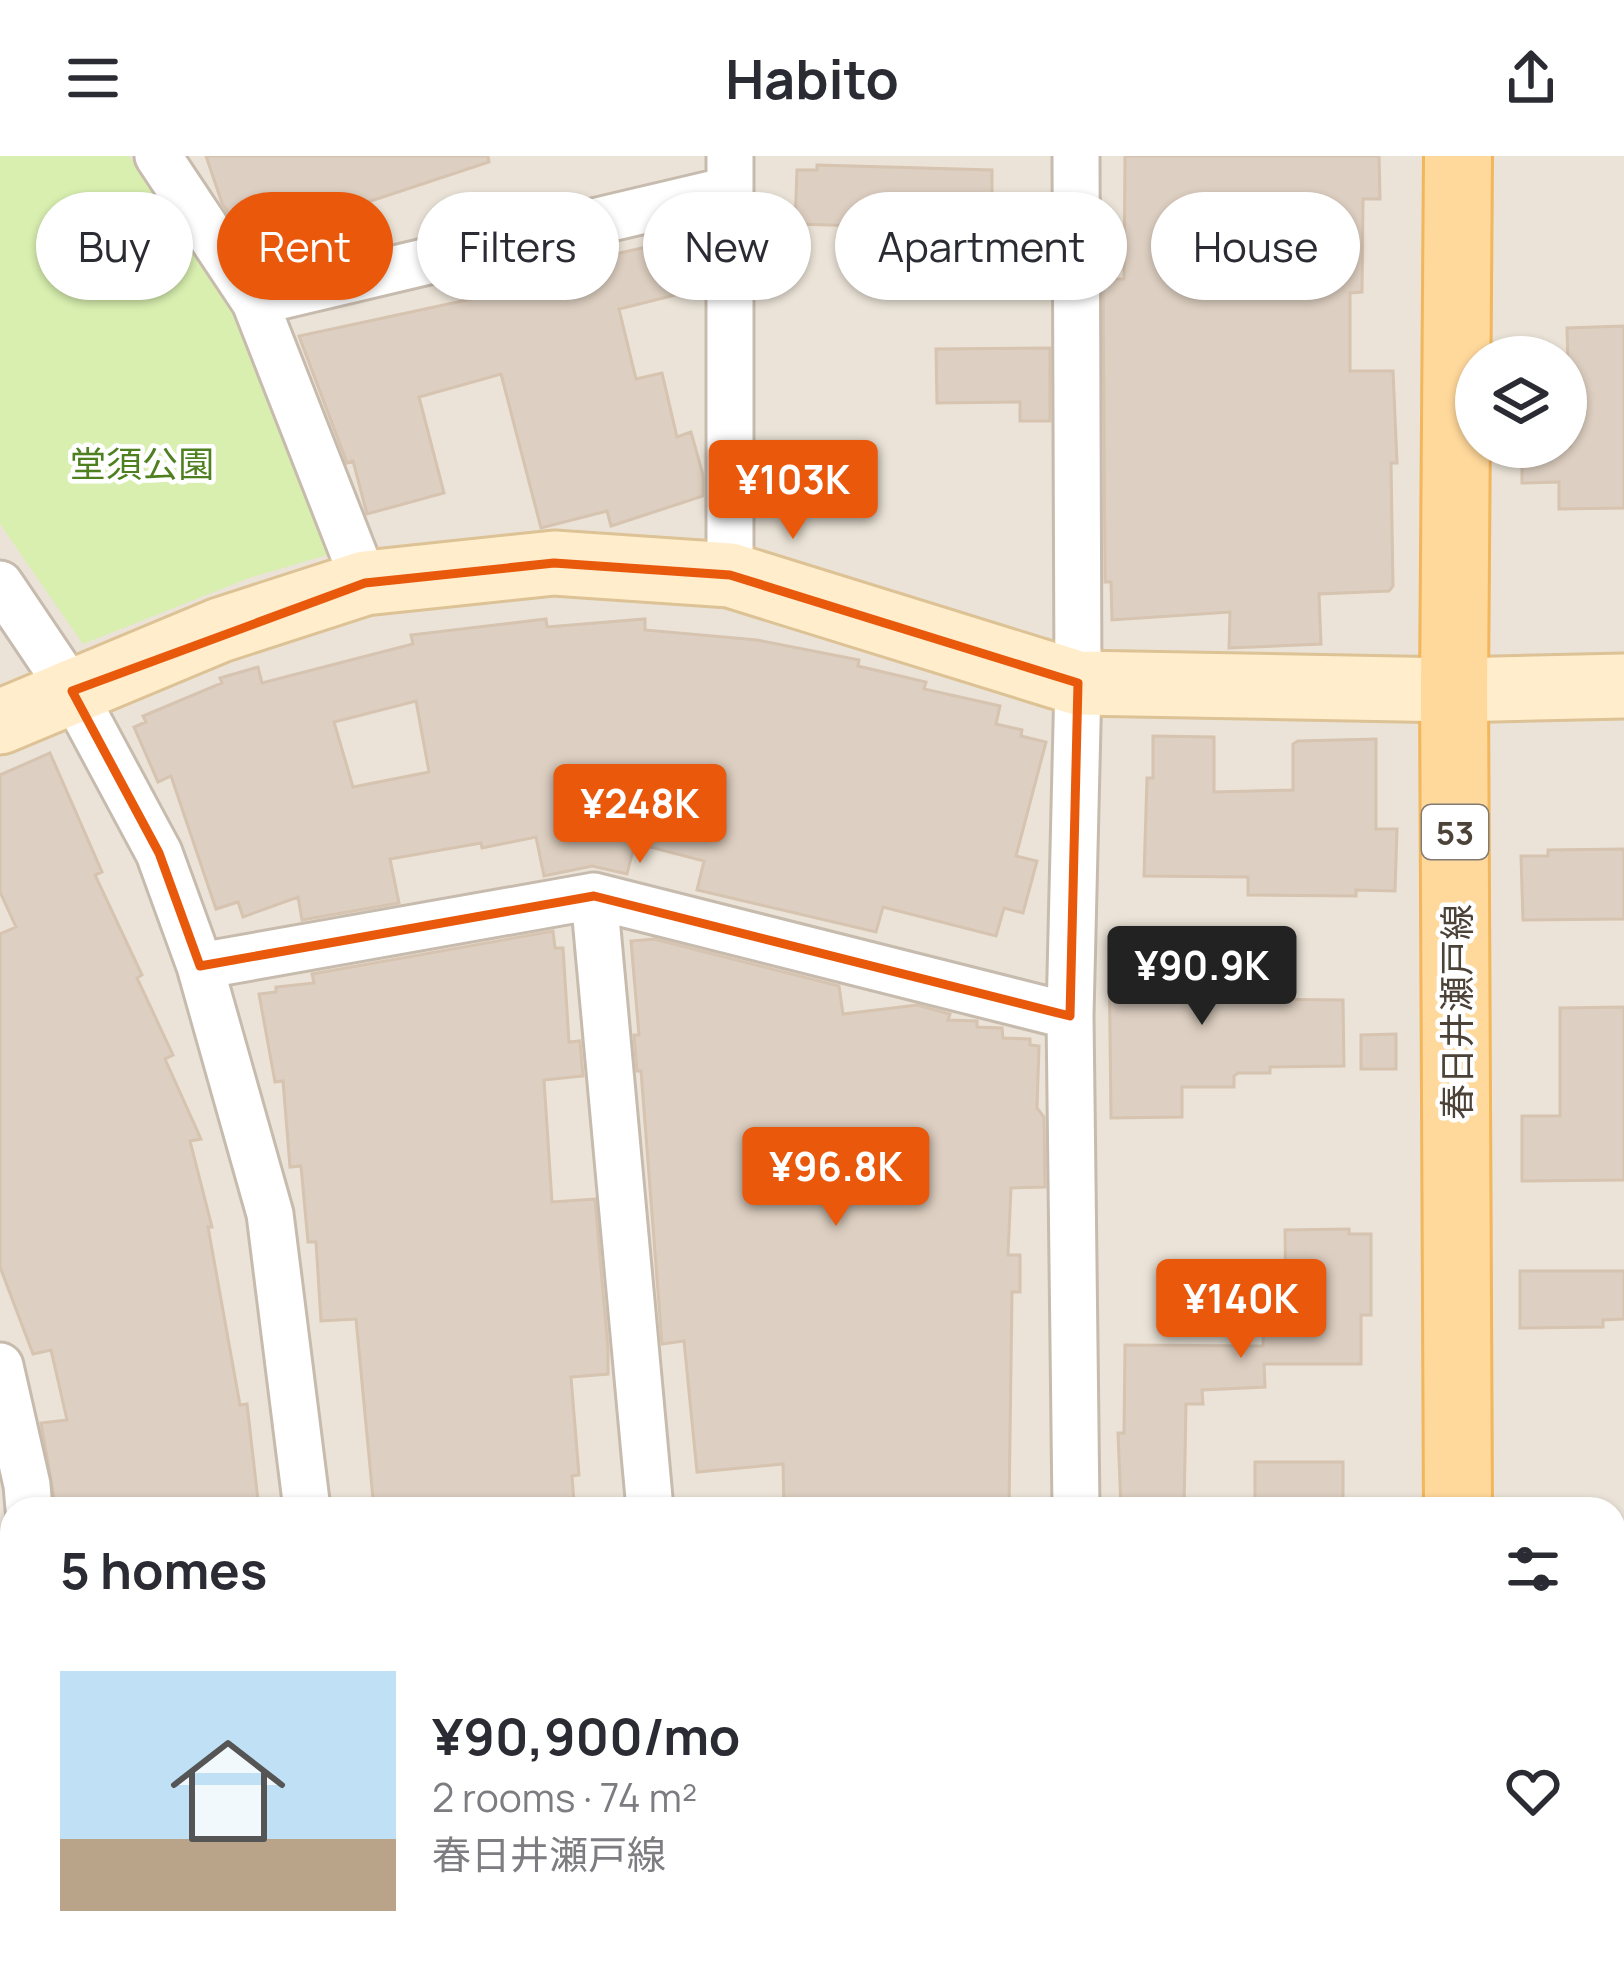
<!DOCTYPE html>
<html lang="en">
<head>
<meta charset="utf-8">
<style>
	:root { --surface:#fff; --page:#f7f7f7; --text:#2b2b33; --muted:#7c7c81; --line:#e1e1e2; --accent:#ea580c }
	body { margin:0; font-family:Manrope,"Noto Sans JP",sans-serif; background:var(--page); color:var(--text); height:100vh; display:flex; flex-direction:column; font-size:45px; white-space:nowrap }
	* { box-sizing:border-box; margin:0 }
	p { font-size:39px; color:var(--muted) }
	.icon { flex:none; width:66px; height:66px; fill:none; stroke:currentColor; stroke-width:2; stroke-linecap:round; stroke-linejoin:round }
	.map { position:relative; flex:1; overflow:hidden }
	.drawer { position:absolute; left:0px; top:1341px; width:1626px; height:471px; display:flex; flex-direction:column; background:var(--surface); border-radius:36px 36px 0 0; box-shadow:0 3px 9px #0004 }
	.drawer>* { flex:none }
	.top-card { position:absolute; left:36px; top:36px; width:1554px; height:108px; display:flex; gap:24px }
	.tools { position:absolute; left:1455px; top:180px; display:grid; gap:24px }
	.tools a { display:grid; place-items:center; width:132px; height:132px; border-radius:50%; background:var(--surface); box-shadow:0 3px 9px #0004; font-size:60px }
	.price { position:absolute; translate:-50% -102px; padding:0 27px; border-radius:12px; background:var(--accent); color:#fff; font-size:39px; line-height:78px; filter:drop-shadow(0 3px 6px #0008) }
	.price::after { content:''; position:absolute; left:50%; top:72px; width:36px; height:27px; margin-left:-18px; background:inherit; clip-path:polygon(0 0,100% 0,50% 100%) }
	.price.on { background:#222; color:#fff }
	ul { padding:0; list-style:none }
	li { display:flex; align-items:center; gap:36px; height:300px; padding:0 60px }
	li+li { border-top:3px solid var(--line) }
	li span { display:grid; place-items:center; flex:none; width:336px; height:240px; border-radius:0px; color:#555 }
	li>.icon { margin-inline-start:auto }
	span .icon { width:144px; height:144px; fill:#fffc; stroke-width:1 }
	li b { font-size:51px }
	h2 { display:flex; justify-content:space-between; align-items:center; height:144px; padding:0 60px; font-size:51px }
	.tag { padding:0 42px; border-radius:54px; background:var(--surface); box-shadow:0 3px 9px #0004; font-size:42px; line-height:108px }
	.tag.on { background:var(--accent); color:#fff }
	header { display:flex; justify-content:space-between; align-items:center; height:156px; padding:0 60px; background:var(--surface); font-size:54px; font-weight:700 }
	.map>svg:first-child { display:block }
	.residential { fill:#ebe3d7; fill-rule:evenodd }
	.green { fill:#d8efaf }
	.building { fill:#ddcfc1; stroke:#d6c3b0; stroke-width:3; fill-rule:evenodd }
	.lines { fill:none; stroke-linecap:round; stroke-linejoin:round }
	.street-casing { stroke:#c7bbae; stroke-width:51 }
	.secondary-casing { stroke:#dcc295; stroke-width:69 }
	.primary-casing { stroke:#f2b65c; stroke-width:72 }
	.street { stroke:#fff; stroke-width:45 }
	.secondary { stroke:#ffedcc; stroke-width:63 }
	.primary { stroke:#ffd89b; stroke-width:66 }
	.marked { fill:none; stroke:#e8590c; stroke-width:9; stroke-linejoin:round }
	.labels { text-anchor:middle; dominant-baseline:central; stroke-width:9; stroke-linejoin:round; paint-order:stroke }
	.shield { fill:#fff; stroke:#827b73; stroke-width:3 }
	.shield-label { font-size:33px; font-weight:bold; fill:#4c4237 }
	.park-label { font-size:36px; fill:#4f8020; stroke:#fff }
	.street-label { font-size:36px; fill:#4c4237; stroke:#fff }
</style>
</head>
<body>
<header><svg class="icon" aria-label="menu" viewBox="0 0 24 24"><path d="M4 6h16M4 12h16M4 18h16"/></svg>Habito<svg class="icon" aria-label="share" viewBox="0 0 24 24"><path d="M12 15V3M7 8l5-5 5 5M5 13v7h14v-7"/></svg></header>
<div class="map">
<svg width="1624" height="1811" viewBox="0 0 1624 1811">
	<rect width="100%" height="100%" fill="#f7f2ea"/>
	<path class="residential" d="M0 0H1624V1811H0ZM1476 201H1566V291H1476ZM12 1353H1614V1800H12Z"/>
	<path class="green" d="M0 0H129L236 162 334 397 249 422 83 488 0 368Z"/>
	<path class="building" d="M206 0H488L489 6 247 86 222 47Z
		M1125 0H1379L1380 43H1363L1362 136 1350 137V215H1393L1397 307H1391L1393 430 1389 435 1319 438 1321 488 1229 492 1230 456 1112 464 1111 426H1105L1103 123H1124Z
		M817 9 992 14V79L932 81V72L795 68 797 14H817Z
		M757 70 790 71 789 106H757Z
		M695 80 703 112V132L619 153 636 223 662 217 677 281 691 276 703 319V340L611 370 607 355 541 372 501 218 419 241 444 337 367 358 353 305 347 307 299 180 490 139 485 119 590 95 593 103Z
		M1624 170V352L1559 353V326L1522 327V291L1570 290 1567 172Z
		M1050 192V265H1020V246L937 247 936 193Z
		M546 463 547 471 645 463V474L757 484 859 504 858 510 926 526 924 533 1000 550 996 568 1022 574 1021 580 1046 586 1016 700 1037 705 1023 757 1004 752 996 780 883 751 876 776 697 734 704 705 635 687 627 718 592 710 544 720 536 681 482 692 481 687 390 703 399 747 302 764 298 741 243 761 238 746 216 753 171 620 158 626 134 571 146 566 143 560 222 527 220 522 258 511 262 527 413 488 411 479ZM416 545 429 616 353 631 334 566Z
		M1153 580 1214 581V636L1293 634V588L1298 585 1376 583V673H1397L1395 735 1356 734V740L1248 739V721L1144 720 1147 622H1153Z
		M50 597 102 716 95 719 142 819 137 822 173 899 165 903 201 983 190 985 212 1071H208L240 1249 247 1248 259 1353H56L41 1267 67 1264 51 1194 33 1198 0 1111V778L16 771 0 736V619Z
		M1624 693V763L1523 764 1521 700H1548V694Z
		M553 775 555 792H563L569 886 580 885 583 920 544 924 552 1046 595 1043 608 1193V1218L571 1221 579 1319 572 1320 574 1346 491 1353 489 1348 374 1353 356 1163 321 1165 316 1086H308L301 1010 290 1011 283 925 275 926 259 838 276 836V831L314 827 312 818Z
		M654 783 839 830 843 858 917 849 950 858 948 864 977 865V871L1002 872 1003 882 1030 883V889L1039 890 1037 952 1044 961 1045 1031 1011 1032 1008 1099H1020V1136H1012L1009 1353H784L783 1308 697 1316 684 1185 662 1188 641 915H637L634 879H639L631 785Z
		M1109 791H1236L1237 843 1343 844 1344 910 1270 911V917H1238L1234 920V931H1182V961L1111 962Z
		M1624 851V1024L1522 1025V960H1560V852Z
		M1396 878V913H1361V879Z
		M1349 1073V1078H1371V1159H1361V1208H1264L1265 1231 1202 1234 1203 1248H1186L1184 1353H1121L1118 1277H1124L1125 1189 1263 1190 1264 1161H1286L1285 1074Z
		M1520 1115H1624V1163L1603 1164V1171L1520 1172Z
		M1255 1306H1343V1353H1255Z"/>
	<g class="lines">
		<g class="street-casing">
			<path id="street" d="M158 0 255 146 365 427
				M730 0V419
				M1076 0 1078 527 1070 860 1076 1353
				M255 146 729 34
				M0 428 72 535 159 697 200 810 270 1058 307 1353
				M594 740 650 1353
				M200 810 594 740 1070 860
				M0 1210 27 1329 29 1353
				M1614 1455 1624 1454
				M0 1611 12 1610
				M141 1800 142 1811
				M358 1800 359 1811
				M702 1800 704 1811
				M1136 1800 1138 1811"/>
		</g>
		<g class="secondary-casing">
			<path id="secondary" d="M0 566 220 474 365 427 554 407 730 419 1078 527 1454 534 1624 530"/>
		</g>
		<g class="primary-casing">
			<path id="primary" d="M1458 1353 1454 534 1458 0
				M1519 1800 1522 1811"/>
		</g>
		<use href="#street" class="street"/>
		<use href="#secondary" class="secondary"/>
		<use href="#primary" class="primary"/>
	</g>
	<path class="marked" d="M554 407 730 419 1078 527 1070 860 594 740 200 810 159 697 72 535 365 427Z"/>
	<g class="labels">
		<rect class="shield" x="1422" y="649" width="66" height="54" rx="9"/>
		<g class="shield-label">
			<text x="1455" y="676">53</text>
		</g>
		<g class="park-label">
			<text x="142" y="307">堂須公園</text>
		</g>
		<g class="street-label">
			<text transform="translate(1456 856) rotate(-90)">春日井瀬戸線</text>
		</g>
	</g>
</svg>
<div class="tools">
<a><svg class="icon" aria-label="layers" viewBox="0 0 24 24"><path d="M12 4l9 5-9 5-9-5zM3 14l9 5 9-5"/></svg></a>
</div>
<b class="price" style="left:793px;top:386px">¥103K</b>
<b class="price" style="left:640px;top:710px">¥248K</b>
<b class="price on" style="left:1202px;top:872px">¥90.9K</b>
<b class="price" style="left:836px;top:1073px">¥96.8K</b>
<b class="price" style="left:1241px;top:1205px">¥140K</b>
<div class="top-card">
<a class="tag">Buy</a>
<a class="tag on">Rent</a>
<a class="tag">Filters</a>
<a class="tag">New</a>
<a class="tag">Apartment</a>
<a class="tag">House</a>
</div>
<section class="drawer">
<h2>5 homes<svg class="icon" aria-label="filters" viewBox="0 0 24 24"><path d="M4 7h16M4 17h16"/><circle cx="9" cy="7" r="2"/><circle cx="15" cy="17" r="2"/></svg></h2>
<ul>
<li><span style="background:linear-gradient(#bfe0f5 70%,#b9a48a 0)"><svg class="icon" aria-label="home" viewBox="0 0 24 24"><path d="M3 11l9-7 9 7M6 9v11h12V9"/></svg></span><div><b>¥90,900/mo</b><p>2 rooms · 74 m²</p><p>春日井瀬戸線</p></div><svg class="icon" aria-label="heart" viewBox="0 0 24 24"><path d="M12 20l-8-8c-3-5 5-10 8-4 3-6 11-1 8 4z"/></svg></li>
</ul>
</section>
</div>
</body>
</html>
